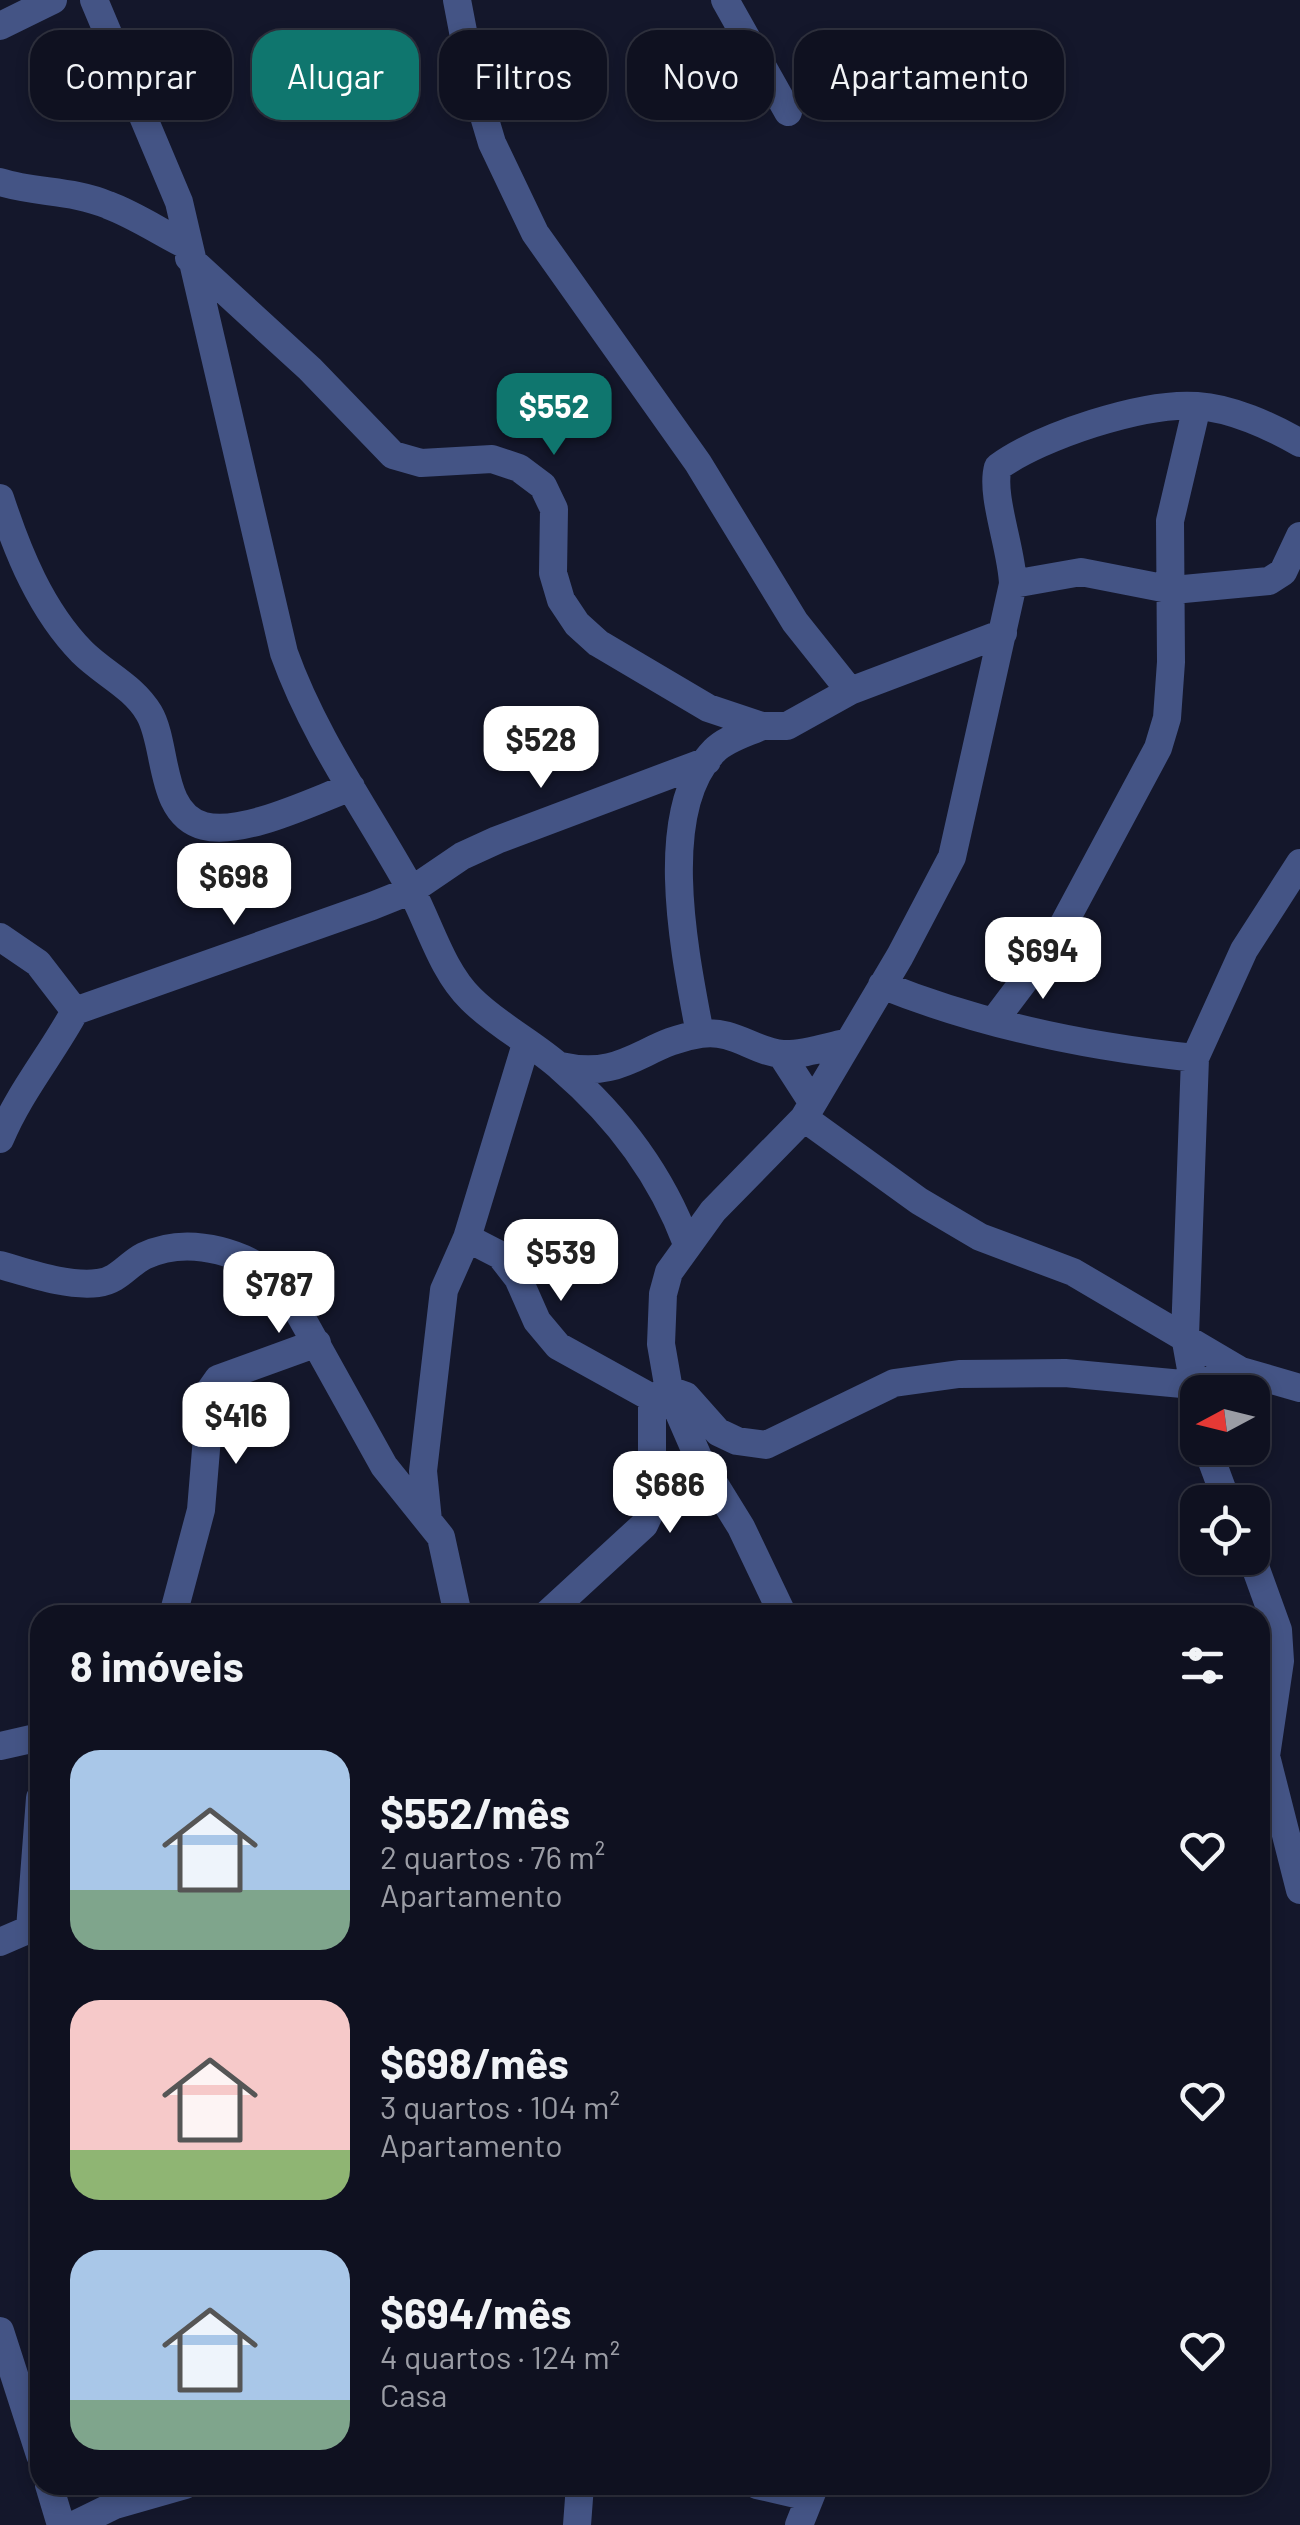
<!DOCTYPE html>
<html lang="pt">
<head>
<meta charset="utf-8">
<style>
	:root { --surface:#0f1120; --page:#1d1f2d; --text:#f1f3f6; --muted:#9b9da5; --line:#2f313e; --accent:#0f766e }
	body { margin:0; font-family:Barlow,sans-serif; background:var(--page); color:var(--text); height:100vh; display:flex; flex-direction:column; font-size:38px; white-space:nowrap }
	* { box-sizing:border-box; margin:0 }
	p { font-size:32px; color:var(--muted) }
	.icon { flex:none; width:55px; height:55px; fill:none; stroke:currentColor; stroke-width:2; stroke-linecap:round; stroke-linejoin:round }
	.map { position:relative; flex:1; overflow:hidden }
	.details { position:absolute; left:30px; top:1605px; width:1240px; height:890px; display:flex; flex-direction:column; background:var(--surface); border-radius:30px; box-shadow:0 5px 15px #0003,0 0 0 2px var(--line) }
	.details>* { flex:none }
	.hud { position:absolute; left:30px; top:30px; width:1240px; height:90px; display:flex; gap:20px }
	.needle { width:65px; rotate:263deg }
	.fabs { position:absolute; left:1180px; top:1375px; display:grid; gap:20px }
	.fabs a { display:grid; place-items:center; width:90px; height:90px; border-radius:20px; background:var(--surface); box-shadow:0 5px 15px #0003,0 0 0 2px var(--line); font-size:50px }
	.price { position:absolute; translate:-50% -85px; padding:0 22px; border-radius:20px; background:#fff; color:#222; font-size:32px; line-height:65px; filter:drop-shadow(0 2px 5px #0008) }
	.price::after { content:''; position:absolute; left:50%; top:60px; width:30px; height:22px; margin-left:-15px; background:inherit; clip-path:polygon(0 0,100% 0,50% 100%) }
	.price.active { background:var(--accent); color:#fff }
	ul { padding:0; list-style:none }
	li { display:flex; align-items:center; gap:30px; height:250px; padding:0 40px }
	li span { display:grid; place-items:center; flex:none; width:280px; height:200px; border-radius:30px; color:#555 }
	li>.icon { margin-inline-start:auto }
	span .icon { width:120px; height:120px; fill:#fffc; stroke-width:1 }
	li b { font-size:42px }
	h2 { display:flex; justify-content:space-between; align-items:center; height:120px; padding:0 40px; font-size:42px }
	.chip { padding:0 35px; border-radius:30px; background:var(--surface); box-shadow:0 5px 15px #0003,0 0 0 2px var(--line); font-size:35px; line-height:90px }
	.chip.active { background:var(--accent); color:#fff }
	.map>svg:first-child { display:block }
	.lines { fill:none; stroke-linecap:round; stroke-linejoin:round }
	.minor { stroke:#445485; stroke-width:28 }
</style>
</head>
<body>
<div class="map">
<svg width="1300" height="2525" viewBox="0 0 1300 2525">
	<rect width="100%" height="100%" fill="#14172b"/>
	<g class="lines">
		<path class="minor" d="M94 0 179 202 284 653C314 737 366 809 409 886 429 922 441 970 471 999 498 1026 533 1043 561 1068 618 1117 661 1174 687 1244
			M457 0 471 73 492 143 535 233 698 463 795 622 850 691
			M725 0 788 112
			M0 26 53 0
			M0 182C35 193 73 190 108 205 135 215 160 232 186 245
			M189 258 310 369 393 455 421 463 492 459 519 468 543 486 554 509 553 573 561 600 577 624 598 643 708 708 762 726H787L850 691 1003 633
			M0 498C18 553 41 610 82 652 104 674 133 686 149 713 168 745 158 814 204 826 243 836 313 801 351 787
			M1013 584 1081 572 1173 590 1269 581 1283 572 1300 536
			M0 937 38 963 75 1011
			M882 985C981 1025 1089 1047 1195 1058
			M994 1021 1055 940 1158 748 1167 718 1171 662 1170 521 1197 406
			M700 1034C686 959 654 812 714 751 725 739 747 733 762 726
			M781 1054 812 1102
			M560 1066C626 1081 643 1042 701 1034 734 1029 754 1052 783 1054 803 1055 826 1047 845 1043
			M804 1118 919 1201 980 1237 1073 1272 1241 1371 1300 1388
			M0 1139C19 1093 51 1055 75 1011L372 906 412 890 462 856 497 840 707 761
			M467 1238 500 1255 518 1278 537 1321 558 1346 652 1398
			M0 1265C29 1273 68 1287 98 1283 118 1281 128 1264 144 1256 190 1234 252 1253 285 1288L384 1466 441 1537 458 1615
			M652 1398 669 1390 686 1396 718 1432 737 1441 766 1445 894 1383 959 1374 1065 1373 1193 1385 1241 1371
			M1198 1408 1185 1336 1195 1058 1244 950 1300 863
			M1207 1448 1227 1502
			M428 1521 423 1471 444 1290 467 1238 526 1044
			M1252 1558 1278 1630 1280 1661 1266 1756 1300 1890
			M173 1615 201 1510 211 1389 218 1379 317 1343
			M546 1615 644 1525 652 1508V1398
			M783 1615 741 1527 699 1459 669 1390 661 1344 663 1294 669 1272 713 1211 804 1118 900 956 952 857 1013 584C1012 549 990 495 998 467 1041 436 1143 402 1197 406 1231 408 1271 426 1300 443
			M0 1746 40 1737
			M0 1942 30 1929 40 1798
			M0 2331 40 2455
			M49 2485 61 2525
			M757 2485 809 2497
			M74 2525 115 2505 185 2485
			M577 2525 580 2485
			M799 2525 815 2485"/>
	</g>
</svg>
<div class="fabs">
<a><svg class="needle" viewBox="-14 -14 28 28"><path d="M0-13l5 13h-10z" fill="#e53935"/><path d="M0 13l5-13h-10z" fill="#9b9da5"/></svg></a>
<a><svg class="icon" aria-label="locate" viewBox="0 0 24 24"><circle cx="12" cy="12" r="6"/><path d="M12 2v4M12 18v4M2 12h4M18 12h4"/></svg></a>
</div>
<b class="price active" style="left:554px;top:458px">$552</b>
<b class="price" style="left:541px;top:791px">$528</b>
<b class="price" style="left:234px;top:928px">$698</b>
<b class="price" style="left:1043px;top:1002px">$694</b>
<b class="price" style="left:561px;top:1304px">$539</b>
<b class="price" style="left:279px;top:1336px">$787</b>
<b class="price" style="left:236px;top:1467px">$416</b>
<b class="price" style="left:670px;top:1536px">$686</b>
<div class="hud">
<a class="chip">Comprar</a>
<a class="chip active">Alugar</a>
<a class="chip">Filtros</a>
<a class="chip">Novo</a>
<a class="chip">Apartamento</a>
</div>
<section class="details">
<h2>8 imóveis<svg class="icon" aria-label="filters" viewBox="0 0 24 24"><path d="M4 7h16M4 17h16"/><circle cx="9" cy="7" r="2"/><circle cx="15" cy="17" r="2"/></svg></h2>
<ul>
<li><span style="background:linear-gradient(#a9c7e8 70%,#7fa58c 0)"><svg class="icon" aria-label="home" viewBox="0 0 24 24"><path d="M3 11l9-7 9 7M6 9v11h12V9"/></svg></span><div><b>$552/mês</b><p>2 quartos · 76 m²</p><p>Apartamento</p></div><svg class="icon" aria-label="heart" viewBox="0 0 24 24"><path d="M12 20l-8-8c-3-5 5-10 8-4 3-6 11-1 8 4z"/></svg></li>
<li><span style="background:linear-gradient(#f6c9c9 75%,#8fb573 0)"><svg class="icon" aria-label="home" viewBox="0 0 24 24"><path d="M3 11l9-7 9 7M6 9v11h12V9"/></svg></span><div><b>$698/mês</b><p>3 quartos · 104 m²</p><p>Apartamento</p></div><svg class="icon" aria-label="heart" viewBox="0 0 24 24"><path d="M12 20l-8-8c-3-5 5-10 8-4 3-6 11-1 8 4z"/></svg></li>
<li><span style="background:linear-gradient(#a9c7e8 75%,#7fa58c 0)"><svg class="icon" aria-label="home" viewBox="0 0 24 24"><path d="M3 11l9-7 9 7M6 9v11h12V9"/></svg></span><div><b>$694/mês</b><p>4 quartos · 124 m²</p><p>Casa</p></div><svg class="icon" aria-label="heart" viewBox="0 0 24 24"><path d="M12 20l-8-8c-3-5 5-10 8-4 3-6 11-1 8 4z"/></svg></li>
</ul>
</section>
</div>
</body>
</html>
